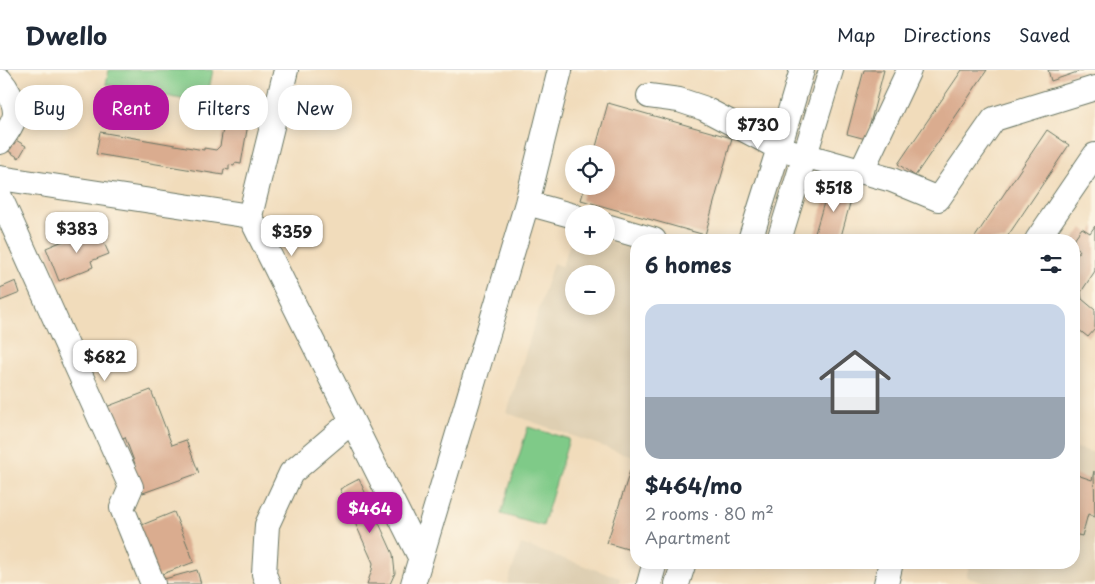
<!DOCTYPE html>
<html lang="en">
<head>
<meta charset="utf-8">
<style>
	:root { --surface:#fff; --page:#f6f6f7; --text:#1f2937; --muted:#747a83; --line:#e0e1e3; --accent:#b5179e }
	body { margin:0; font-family:"Playpen Sans",sans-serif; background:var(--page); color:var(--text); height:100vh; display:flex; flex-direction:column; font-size:19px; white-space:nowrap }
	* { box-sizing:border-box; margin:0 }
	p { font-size:16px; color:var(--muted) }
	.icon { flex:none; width:28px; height:28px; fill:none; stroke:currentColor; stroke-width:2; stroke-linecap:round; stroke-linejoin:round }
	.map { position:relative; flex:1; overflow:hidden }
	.sheet { position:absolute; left:630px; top:164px; width:450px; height:335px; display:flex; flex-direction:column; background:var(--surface); border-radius:20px; box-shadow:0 2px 12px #0003 }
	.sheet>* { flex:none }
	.hud { position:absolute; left:15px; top:15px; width:475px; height:45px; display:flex; gap:10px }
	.tools { position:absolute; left:565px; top:75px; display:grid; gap:10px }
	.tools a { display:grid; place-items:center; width:50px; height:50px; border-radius:50%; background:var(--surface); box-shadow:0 2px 12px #0003; font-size:25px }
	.price { position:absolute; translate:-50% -42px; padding:0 11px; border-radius:10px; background:#fff; color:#222; font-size:16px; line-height:32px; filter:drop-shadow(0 1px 2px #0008) }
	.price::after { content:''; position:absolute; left:50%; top:30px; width:15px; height:11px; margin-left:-8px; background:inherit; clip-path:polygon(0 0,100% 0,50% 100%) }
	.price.on { background:var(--accent); color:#fff }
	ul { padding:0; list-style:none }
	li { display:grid; align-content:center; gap:10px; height:265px; padding:0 15px }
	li+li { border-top:1px solid var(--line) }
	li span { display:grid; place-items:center; height:155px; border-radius:15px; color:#555 }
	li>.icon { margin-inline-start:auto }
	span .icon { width:90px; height:90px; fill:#fffc; stroke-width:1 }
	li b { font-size:21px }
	h2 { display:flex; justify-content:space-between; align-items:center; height:60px; padding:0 15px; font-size:21px }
	.chip { padding:0 18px; border-radius:20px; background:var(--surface); box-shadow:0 2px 12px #0003; font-size:18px; line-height:45px }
	.chip.on { background:var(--accent); color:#fff }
	header { display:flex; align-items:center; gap:30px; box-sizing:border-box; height:70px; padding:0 25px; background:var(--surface); border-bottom:1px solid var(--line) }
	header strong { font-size:24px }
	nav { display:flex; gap:28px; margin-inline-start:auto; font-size:18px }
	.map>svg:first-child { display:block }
	.built { fill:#decfb2; fill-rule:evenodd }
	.green { fill:#7fca88; stroke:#4f845e }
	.building { fill:#daac8f }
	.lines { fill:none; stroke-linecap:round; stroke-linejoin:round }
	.minor-casing { stroke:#687563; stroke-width:26 }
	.minor { stroke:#fff; stroke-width:24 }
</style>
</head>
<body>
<header>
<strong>Dwello</strong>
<nav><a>Map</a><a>Directions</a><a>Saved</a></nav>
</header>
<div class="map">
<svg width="1095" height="514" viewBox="0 0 1095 514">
	<rect width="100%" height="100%" fill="#fcf5e5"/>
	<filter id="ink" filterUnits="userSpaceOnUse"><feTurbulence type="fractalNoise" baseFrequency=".02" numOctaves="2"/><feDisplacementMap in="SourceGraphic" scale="10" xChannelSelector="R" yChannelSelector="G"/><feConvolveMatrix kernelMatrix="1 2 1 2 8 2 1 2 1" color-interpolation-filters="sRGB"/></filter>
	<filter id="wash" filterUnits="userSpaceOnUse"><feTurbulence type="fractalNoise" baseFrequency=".0096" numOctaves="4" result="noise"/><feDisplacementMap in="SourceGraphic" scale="20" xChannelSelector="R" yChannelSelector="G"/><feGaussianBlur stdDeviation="1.12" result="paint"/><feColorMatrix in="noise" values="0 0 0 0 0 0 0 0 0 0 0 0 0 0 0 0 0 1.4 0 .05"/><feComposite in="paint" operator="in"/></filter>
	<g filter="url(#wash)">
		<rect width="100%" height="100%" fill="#f1dcbb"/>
		<path class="built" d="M574 162V176H606V171L636 180V388L507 343 553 193 562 196ZM574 204H606V236H574Z
			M1074 377 1095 383V514H987L966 507 970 493 1074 492Z
			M521 474 620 508 619 514H507Z"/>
		<path class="green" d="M109 0H213L206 34 106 14Z
			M528 357 569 369 543 456 501 444Z"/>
		<g id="blocks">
			<path class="building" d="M864 0H884L866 69 847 64Z
				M962 0H987L915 106 898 94Z
				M1048 0H1083L1051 11Z
				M236 16 254 20 241 94 235 93 234 96 229 95V100L224 99 223 105 96 84 100 62 204 80V78L216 80 220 76 229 24 234 25Z
				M608 33 732 68 705 165 581 130 585 116H606V84H594Z
				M1047 60 1069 75 1005 170H973Z
				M14 69 26 76 19 88 7 80Z
				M830 112 854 119 840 170H813Z
				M1095 156V201L1081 222 1082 229 1095 240V259L1088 267 1074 256V188L1080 180 1074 175V169L1082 158 1090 163Z
				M97 157 109 184 91 191 93 197 59 211 46 178Z
				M16 211 20 223 0 231V218Z
				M151 320 172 375 186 370 199 403 143 423 132 395 135 394 125 367 118 370 106 337Z
				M631 398 636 399V473L634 481 607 473Z
				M1094 401 1095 447 1088 444 1082 466 1074 464V404L1092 410Z
				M359 409 393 484 395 503 390 514H367L372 500 373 493 340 419Z
				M174 442 194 492 152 508 132 459Z
				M197 500 201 514H158L157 511Z"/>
		</g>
	</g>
	<g filter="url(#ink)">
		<use href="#blocks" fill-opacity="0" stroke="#687563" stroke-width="1"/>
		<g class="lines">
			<g class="minor-casing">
				<path id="minor" d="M0 10C7 18 15 32 15 43 15 52 5 65 0 72
					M649 26 679 30 703 38 779 78 892 110 938 129 994 49 1095 18
					M861 102 909 0
					M0 108 250 146 420 487
					M0 127 131 417 122 438 153 514
					M527 133 574 146
					M250 146 286 0
					M606 156 654 170
					M750 170 779 78 802 0
					M779 170 831 0
					M1037 170 1095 85
					M268 514 264 504 267 455 291 403 352 351
					M413 514 527 133 560 0
					M649 514 655 492
					M677 514 684 492
					M886 514 891 492"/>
			</g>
			<use href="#minor" class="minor"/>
		</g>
	</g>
</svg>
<div class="tools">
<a><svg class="icon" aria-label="locate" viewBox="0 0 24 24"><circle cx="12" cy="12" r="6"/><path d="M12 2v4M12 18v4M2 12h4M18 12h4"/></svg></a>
<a>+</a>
<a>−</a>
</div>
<b class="price" style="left:758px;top:80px">$730</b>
<b class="price" style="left:834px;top:143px">$518</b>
<b class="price" style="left:77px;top:184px">$383</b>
<b class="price" style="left:292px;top:187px">$359</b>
<b class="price" style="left:105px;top:312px">$682</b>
<b class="price on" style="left:370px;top:464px">$464</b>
<div class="hud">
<a class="chip">Buy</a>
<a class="chip on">Rent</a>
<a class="chip">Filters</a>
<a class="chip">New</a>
</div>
<section class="sheet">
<h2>6 homes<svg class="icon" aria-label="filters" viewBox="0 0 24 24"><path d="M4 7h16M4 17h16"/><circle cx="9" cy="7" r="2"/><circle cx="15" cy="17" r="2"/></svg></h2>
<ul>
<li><span style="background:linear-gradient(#c9d6e8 60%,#9aa5b1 0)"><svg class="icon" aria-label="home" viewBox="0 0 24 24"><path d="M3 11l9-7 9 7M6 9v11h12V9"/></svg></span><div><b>$464/mo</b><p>2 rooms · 80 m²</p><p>Apartment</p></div></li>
</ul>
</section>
</div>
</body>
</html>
